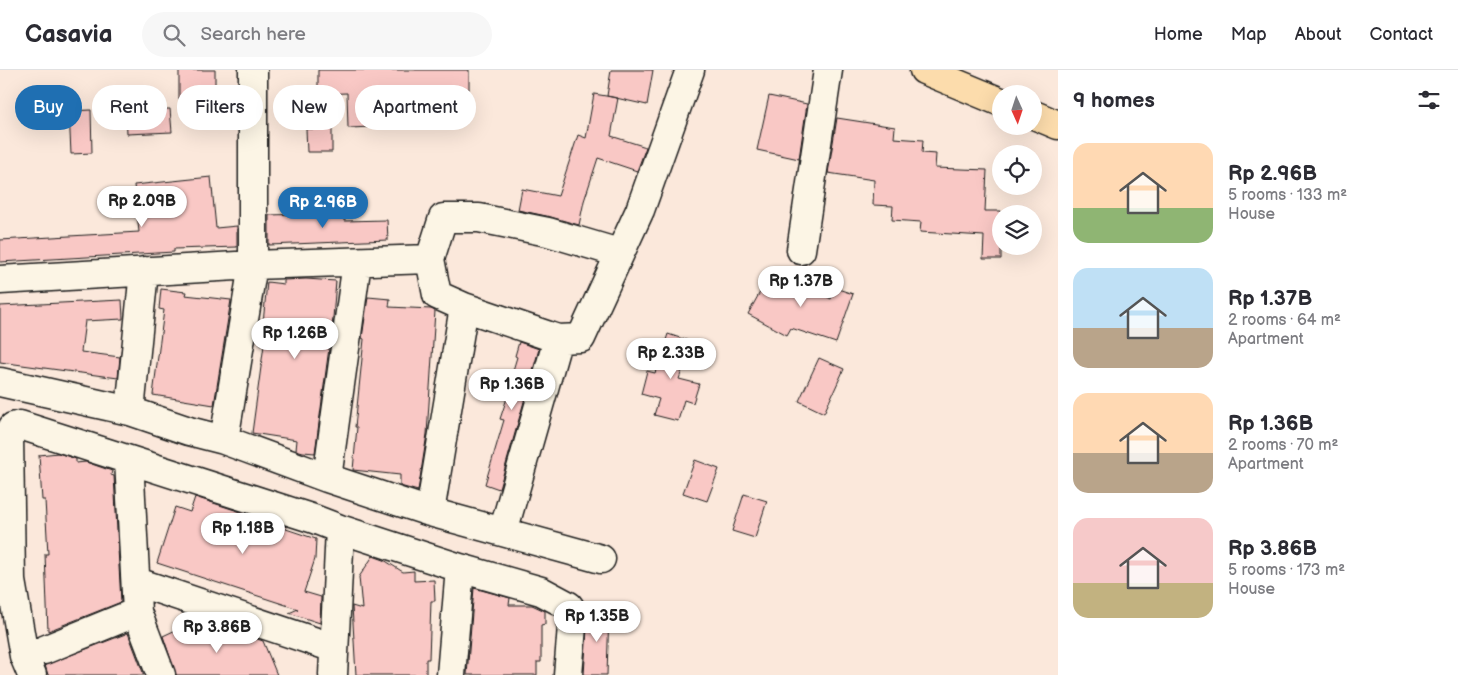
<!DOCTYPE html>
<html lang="en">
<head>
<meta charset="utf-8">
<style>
	:root { --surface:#fff; --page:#f7f7f7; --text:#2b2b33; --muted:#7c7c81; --line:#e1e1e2; --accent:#1f6fb2 }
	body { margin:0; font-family:"Balsamiq Sans",sans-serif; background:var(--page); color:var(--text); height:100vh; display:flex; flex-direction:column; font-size:19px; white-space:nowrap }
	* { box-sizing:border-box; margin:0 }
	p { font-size:16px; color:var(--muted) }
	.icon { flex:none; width:28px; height:28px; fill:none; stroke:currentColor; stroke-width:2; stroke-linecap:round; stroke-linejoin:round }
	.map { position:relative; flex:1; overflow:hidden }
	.side { display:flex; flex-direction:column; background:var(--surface); width:400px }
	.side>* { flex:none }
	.top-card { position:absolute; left:15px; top:15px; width:475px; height:45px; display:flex; gap:10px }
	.needle { width:32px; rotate:177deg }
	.tools { position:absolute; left:992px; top:15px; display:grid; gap:10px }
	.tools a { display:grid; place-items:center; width:50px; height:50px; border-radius:50%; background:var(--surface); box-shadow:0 5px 20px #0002; font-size:25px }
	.price { position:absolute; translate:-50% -42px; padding:0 11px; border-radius:18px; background:#fff; color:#222; font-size:16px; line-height:32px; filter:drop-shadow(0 1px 2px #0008) }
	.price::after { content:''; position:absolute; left:50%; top:30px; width:15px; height:11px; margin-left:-8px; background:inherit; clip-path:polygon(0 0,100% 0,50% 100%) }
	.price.on { background:var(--accent); color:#fff }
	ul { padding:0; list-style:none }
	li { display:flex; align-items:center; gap:15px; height:125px; padding:0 15px }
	li span { display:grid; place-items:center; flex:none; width:140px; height:100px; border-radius:15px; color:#555 }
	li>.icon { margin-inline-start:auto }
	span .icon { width:60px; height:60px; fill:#fffc; stroke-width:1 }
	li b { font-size:21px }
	h2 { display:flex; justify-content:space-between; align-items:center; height:60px; padding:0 15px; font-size:21px }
	.tag { padding:0 18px; border-radius:22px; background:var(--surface); box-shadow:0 5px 20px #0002; font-size:18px; line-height:45px }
	.tag.on { background:var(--accent); color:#fff }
	header { display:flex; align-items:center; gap:30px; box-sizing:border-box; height:70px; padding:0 25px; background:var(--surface); border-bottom:1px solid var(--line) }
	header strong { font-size:24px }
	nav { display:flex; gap:28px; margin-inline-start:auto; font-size:18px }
	.search { width:350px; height:45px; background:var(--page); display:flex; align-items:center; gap:12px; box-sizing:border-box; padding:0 18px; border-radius:28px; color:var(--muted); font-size:19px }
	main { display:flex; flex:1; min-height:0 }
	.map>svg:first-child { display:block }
	.building { fill:#f9c8c5; stroke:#1c1c1c }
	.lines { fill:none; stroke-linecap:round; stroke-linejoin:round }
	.minor-casing { stroke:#1c1c1c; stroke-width:31 }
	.highway-casing { stroke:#1c1c1c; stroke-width:31 }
	.minor { stroke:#fcf5e5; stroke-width:28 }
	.highway { stroke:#fcdcac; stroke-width:28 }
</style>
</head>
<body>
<header>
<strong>Casavia</strong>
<div class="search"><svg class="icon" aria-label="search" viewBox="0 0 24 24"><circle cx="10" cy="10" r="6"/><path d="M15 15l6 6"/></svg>Search here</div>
<nav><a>Home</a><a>Map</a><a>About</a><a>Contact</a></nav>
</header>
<main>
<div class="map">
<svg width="1058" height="605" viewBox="0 0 1058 605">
	<rect width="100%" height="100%" fill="#fbe8db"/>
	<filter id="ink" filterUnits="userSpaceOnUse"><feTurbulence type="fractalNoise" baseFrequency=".02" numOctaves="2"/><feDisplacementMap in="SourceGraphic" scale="10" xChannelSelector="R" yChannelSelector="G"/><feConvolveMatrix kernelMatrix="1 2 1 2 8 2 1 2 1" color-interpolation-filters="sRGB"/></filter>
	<g filter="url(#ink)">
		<path class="building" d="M179 0H215V30L179 29Z
			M318 0H469V20L372 21 374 57 348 58 347 23 318 24Z
			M611 0H653L647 35 607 26Z
			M594 24 618 28 611 66 646 77 637 101 598 88 584 131 579 155 551 147 518 140 522 119 558 126 578 65 586 68Z
			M769 26 807 34 799 89 757 80Z
			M170 39 172 62 127 64 126 40Z
			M91 40 92 83 71 84 69 41Z
			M837 48 895 57 894 68 923 70 922 83 936 84 935 98 987 100 985 141H1001V189H983L984 166 920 162 921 152 892 150 893 136 873 135 874 110 828 103Z
			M306 59H332V82H307Z
			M211 107 216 158 237 156V177L174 179V182L0 192V170L139 162 134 115Z
			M344 143V151L387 150 388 170 269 175V145Z
			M779 201 831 229 835 218 853 224 836 273 791 258 787 265 748 244 770 204 775 207Z
			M306 209 336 211 333 248 315 383 303 382 296 380 297 370 252 363 264 275 261 274 267 212 284 214V210Z
			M161 219 186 222 185 225 231 230 214 335 153 325 164 240 159 239Z
			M368 227 390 229 389 237 431 239 435 241 427 364 418 421 400 416V405L353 400 357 357H355L364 269 362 268Z
			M122 230 123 249 85 251 81 282 120 287 118 308 0 292V236Z
			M668 264 692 272 679 309 699 314 693 333 684 330 678 351 654 345 659 329 641 324 647 301 655 303Z
			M519 272 539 279 499 419 485 414 504 350 500 349 507 328 505 327 517 287 515 286Z
			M819 288 844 299 824 343 799 331Z
			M58 383 76 389V393L86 392 112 401 111 405 114 406 121 532 48 561 45 484H48L45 430H42L39 385Z
			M695 390 719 399 707 431 683 423Z
			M744 424 767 431 755 468 732 461Z
			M195 427 287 457 286 459 316 469 315 489 304 522 321 527 320 553 289 543 298 539 157 493 175 437 190 442Z
			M373 486 384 490 403 502 414 501V511L434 510 435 531H431L429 589H426V605H356L352 536 362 539 359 507Z
			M474 518 510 528 509 535H532L545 541V554L541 555V592H537V605H467Z
			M588 541H609L607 605H584Z
			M199 549 211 574 240 563 263 571 277 605H176L163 566Z
			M128 563 144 605H48L45 595Z"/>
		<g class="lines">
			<g class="minor-casing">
				<path id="minor" d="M801 180 828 0
					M430 189 443 148H479L548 162 619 183
					M0 210 253 195 430 189 437 225 464 237 558 269 581 268 640 140 690 0
					M0 312 130 341 189 361 224 370 327 408 430 442 601 489
					M130 341 144 201
					M224 370 253 195V0
					M129 390 137 542 161 605
					M327 408 357 192
					M430 442 464 237
					M503 462 558 269
					M137 512 334 578
					M44 580 137 542
					M32 605 24 586 11 511 9 364 13 357 20 355 314 449 340 459 460 498 541 521 569 536 573 544 568 605
					M333 605 340 459
					M451 605 460 498"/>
			</g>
			<g class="highway-casing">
				<path id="highway" d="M924 0 1001 32
					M1034 45 1058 55"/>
			</g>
			<use href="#minor" class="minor"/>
			<use href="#highway" class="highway"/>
		</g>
	</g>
</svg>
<div class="tools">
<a><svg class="needle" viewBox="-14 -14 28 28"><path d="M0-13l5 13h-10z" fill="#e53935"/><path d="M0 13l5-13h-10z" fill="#7c7c81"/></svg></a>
<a><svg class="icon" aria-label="locate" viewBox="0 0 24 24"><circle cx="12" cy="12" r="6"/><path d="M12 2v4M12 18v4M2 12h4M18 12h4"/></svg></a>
<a><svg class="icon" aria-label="layers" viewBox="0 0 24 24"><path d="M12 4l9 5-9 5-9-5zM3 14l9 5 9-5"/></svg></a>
</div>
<b class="price" style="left:142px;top:158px">Rp 2.09B</b>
<b class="price on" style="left:323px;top:159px">Rp 2.96B</b>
<b class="price" style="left:801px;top:238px">Rp 1.37B</b>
<b class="price" style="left:295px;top:290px">Rp 1.26B</b>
<b class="price" style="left:671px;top:310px">Rp 2.33B</b>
<b class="price" style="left:512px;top:341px">Rp 1.36B</b>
<b class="price" style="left:243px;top:485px">Rp 1.18B</b>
<b class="price" style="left:597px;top:573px">Rp 1.35B</b>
<b class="price" style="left:217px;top:584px">Rp 3.86B</b>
<div class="top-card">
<a class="tag on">Buy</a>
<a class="tag">Rent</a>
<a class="tag">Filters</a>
<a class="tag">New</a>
<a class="tag">Apartment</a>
</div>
</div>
<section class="side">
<h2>9 homes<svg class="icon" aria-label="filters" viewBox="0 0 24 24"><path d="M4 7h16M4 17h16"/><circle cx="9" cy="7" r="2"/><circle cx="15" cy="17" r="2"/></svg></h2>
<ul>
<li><span style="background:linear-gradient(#ffd9b3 65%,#8fb573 0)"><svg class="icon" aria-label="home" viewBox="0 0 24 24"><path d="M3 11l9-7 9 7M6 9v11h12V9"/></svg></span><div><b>Rp 2.96B</b><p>5 rooms · 133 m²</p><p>House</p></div></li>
<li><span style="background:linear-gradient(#bfe0f5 60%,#b9a48a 0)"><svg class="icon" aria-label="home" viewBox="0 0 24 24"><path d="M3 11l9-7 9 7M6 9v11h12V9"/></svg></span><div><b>Rp 1.37B</b><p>2 rooms · 64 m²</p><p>Apartment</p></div></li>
<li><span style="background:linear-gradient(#ffd9b3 60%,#b9a48a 0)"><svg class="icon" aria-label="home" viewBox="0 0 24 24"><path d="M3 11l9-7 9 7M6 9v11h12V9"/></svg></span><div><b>Rp 1.36B</b><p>2 rooms · 70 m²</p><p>Apartment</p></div></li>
<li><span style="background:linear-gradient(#f6c9c9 65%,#c2b280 0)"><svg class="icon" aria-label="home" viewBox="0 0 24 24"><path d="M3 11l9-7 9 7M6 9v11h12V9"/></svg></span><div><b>Rp 3.86B</b><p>5 rooms · 173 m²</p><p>House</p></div></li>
</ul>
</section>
</main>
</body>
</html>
